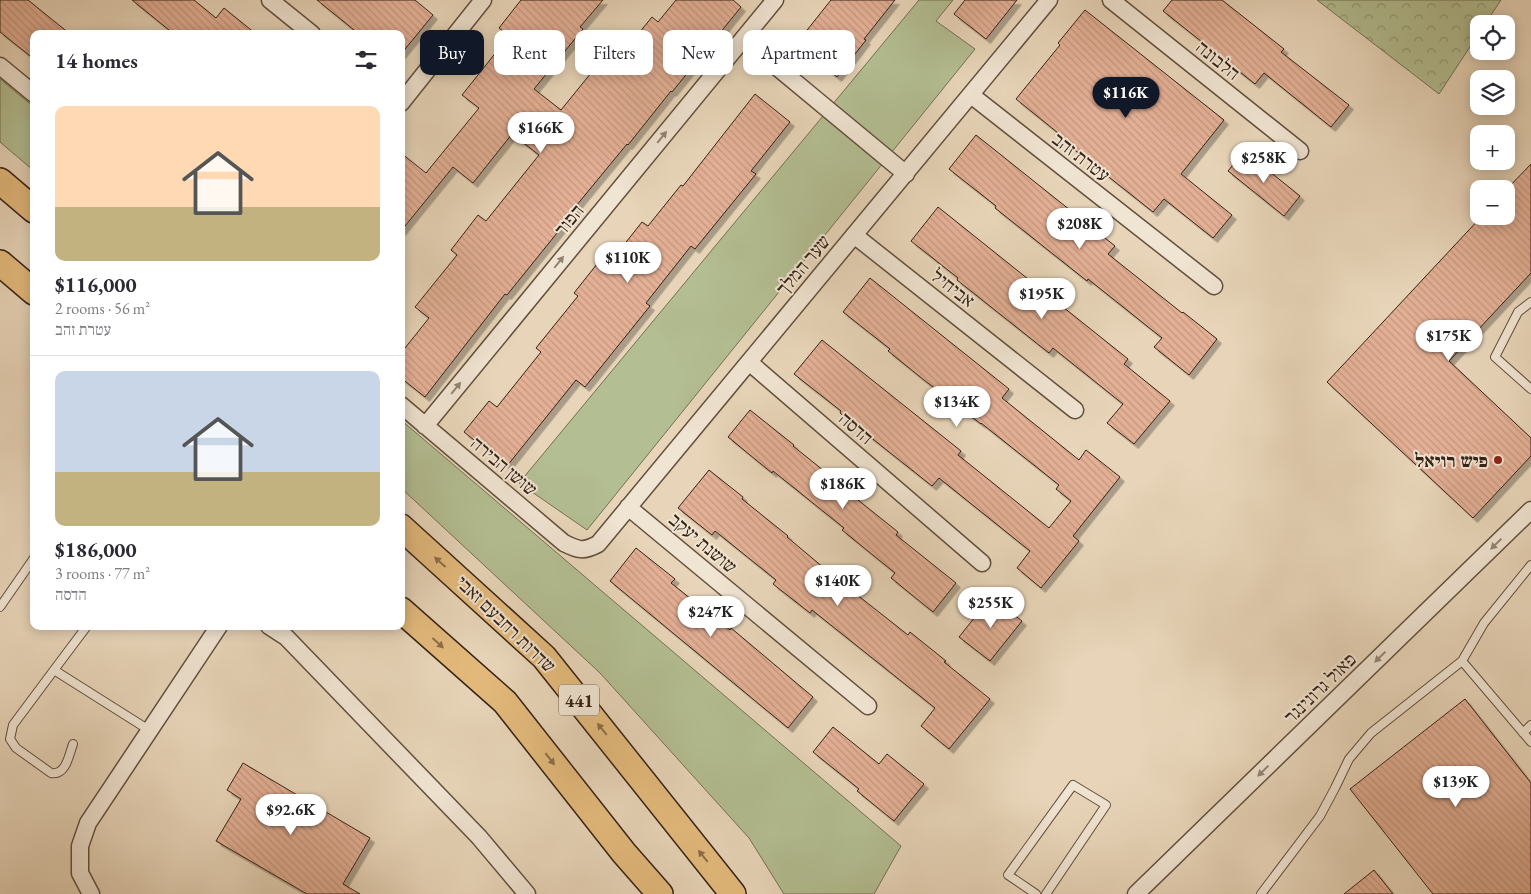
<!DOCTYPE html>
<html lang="en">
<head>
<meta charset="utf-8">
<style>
	:root { --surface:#fff; --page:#f7f7f7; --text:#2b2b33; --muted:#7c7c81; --line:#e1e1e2; --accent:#111827 }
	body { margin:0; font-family:"EB Garamond","Frank Ruhl Libre",serif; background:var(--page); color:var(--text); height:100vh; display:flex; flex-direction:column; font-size:19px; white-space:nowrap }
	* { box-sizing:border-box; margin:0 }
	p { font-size:16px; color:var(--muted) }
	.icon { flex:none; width:28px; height:28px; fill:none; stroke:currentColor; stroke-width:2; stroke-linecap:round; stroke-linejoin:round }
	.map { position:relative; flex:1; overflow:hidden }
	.sheet { position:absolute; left:30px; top:30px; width:375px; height:600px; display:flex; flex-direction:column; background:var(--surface); border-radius:10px; box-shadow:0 2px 12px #0003 }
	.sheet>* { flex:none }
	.top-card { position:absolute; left:420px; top:30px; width:475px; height:45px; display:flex; gap:10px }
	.tools { position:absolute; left:1470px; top:15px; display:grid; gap:10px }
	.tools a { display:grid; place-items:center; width:45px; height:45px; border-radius:10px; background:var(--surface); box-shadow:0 2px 12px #0003; font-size:25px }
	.price { position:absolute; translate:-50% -42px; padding:0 11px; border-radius:18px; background:#fff; color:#222; font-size:16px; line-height:32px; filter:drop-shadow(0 1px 2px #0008) }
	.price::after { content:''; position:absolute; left:50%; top:30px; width:15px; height:11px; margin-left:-8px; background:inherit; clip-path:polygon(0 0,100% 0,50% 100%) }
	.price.current { background:var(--accent); color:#fff }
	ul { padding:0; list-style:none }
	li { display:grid; align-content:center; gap:10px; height:265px; padding:0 25px }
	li+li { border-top:1px solid var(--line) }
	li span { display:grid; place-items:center; height:155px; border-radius:10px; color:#555 }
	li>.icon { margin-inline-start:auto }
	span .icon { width:90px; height:90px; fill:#fffc; stroke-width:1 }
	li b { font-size:21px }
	h2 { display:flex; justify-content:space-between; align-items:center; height:60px; padding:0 25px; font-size:21px }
	.chip { padding:0 18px; border-radius:10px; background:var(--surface); box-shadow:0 2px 12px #0003; font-size:18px; line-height:45px }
	.chip.current { background:var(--accent); color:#fff }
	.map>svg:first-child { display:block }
	.forest { fill:url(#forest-crowns); stroke:#747053 }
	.park { fill:#b3be92; stroke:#747053 }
	.building { fill:url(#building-back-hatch); stroke:#362214; filter:url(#shadow) }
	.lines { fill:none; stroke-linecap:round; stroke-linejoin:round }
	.service-casing { stroke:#624f3d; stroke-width:10 }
	.minor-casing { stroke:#624f3d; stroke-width:19 }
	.primary-casing { stroke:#362214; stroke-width:28 }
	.service { stroke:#f0e4d2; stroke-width:8 }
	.minor { stroke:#f0e4d2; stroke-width:16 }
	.primary { stroke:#e4ba7c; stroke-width:25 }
	.oneway { fill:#938373 }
	.oneway2 { fill:#8d6e48 }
	.poi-dot { fill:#8f2418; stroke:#f0e4d2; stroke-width:2 }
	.labels { text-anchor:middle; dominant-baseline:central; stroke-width:4; stroke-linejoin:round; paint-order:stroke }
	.shield { fill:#f0e4d2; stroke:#6e5c4d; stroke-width:1 }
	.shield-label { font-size:18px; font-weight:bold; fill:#362214 }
	.street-label { font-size:19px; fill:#362214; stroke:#f0e4d2 }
	.poi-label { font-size:19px; font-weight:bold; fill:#362214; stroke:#f0e4d2; text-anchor:end }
</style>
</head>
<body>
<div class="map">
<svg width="1531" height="894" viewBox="0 0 1531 894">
	<defs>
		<pattern id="forest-crowns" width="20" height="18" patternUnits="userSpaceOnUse" patternTransform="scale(1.25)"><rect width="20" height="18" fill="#b3be92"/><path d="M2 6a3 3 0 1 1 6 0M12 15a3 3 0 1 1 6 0" fill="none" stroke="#929a76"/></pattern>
		<pattern id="building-back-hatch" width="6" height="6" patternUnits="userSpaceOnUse" patternTransform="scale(1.25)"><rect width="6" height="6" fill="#e4b096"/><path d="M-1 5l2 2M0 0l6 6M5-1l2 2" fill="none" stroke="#c49780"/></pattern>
		<filter id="shadow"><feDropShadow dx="4.5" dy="4.5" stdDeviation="0" flood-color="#0004"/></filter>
	</defs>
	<rect width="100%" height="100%" fill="#e8d5b9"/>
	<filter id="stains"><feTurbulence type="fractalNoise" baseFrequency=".004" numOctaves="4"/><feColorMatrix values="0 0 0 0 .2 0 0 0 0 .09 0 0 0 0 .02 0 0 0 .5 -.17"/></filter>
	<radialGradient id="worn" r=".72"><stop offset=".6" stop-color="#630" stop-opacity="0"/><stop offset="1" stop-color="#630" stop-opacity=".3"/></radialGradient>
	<path class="forest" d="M1317 0H1501L1485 24H1479V33L1439 94Z"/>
	<path class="park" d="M919 0H953L936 21 975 49 587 530 519 483Z
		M0 79 34 107V171L0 142Z
		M401 420 901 846 874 894H784L749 838 600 673 401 488Z"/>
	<path class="building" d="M0 0H28L70 34H34V59L0 32Z
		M132 0H194L216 18 224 8 256 34H174Z
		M317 0H415L433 15 401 54V34H359Z
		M521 0H603L580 27 583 29 534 89 561 110 600 62 609 70 652 17 658 22 676 0H733L741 7 672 92 671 91 628 145 627 144 576 206 578 207 507 295 505 294 425 397 401 378V353L429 318 415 307 457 255 451 250 478 215 486 221 539 155 512 134 473 183 453 167 401 231V153L426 173 479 108 462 95 509 36 499 28Z
		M831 0H895L864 39 866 40 837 77 796 44Z
		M965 0H1017L986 39 954 14Z
		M1172 0H1222L1284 49 1281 52 1349 105 1331 127 1264 73 1255 84 1163 11Z
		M1085 10 1224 120 1181 174 1232 215 1213 238 1164 199 1153 212 1061 139 1063 137 1016 99 1060 45 1058 43Z
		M755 94 790 122 751 171 756 174 695 249 691 246 646 303 650 306 585 387 576 380 507 466 464 432 489 401 497 407 541 352 536 348 578 296 574 293 597 264 604 270 642 222 648 226 681 185 683 186Z
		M976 135 1115 246 1108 254 1182 313 1183 312 1217 339 1189 375 1154 347 1162 338 1088 279 1087 281 995 208 996 206 949 169Z
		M1244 151 1300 196 1284 216 1228 171Z
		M1531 164V273L1449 361 1531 438V456L1473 518 1327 382 1482 216H1506V190Z
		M938 207 1128 359 1124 364 1170 401 1134 444 1107 423 1123 404 1053 348 1049 353 957 280 958 278 911 241Z
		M870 278 1009 389 1002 398 1079 460 1086 450 1120 477 1073 536 1079 541 1041 588 1017 568 1030 551 939 478 932 486 840 413 841 411 794 374 822 340 961 451 958 455 1049 528 1071 501 1056 489 1059 485 981 423V424L924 380 888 351 890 349 843 312Z
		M750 410 794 445 793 446 849 491 848 492 898 532 896 535 956 583 933 612 891 578 895 573 842 530 844 528 773 471 772 473 728 437Z
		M709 470 743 497 742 499 788 536 787 537 837 579 908 635 910 632 946 661 944 662 990 699 949 749 921 726 935 708 812 610 810 613 773 584 776 580 715 531 712 535 678 508Z
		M636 548 675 579 671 583 730 630 731 628 813 697 788 728 610 581Z
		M991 597 1022 621 990 661 959 637Z
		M1465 699 1531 783V894H1433L1350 789Z
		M833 727 879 764 887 754 924 784 894 821 857 791 859 789 813 752Z
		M243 763 370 838 343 884 360 894H307L216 841 241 799 227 790Z
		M1374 870 1393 894H1344Z"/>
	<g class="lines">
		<g class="service-casing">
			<path id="service" d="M1531 302 1518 312 1495 357 1531 389
				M0 607 34 558
				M1462 661 1531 742
				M54 670 87 626
				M1523 733 1531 725
				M73 744C69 755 66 776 51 773L16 748 10 739 13 725 54 670 149 730
				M1036 894 1008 875 1073 785 1106 805 1046 894
				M1261 894 1320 816 1335 788 1349 759 1371 733 1462 661 1484 623 1531 565"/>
		</g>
		<g class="minor-casing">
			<path id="minor" d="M270 0 312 34
				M1111 0 1300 151
				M743 39 906 174
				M0 66 34 94
				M971 95 1214 286
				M401 103 483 0
				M854 235 1075 410
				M749 362 982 563
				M401 405 564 543C578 550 583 552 598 544L1049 0
				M425 426 775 0
				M628 507 868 706
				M269 626 286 637 479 837 527 894
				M91 894 80 873V846L88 823 219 626
				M1136 894 1531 510"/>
		</g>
		<g class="primary-casing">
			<path id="primary" d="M0 181 34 210
				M0 263 34 292
				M401 527 544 657 733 894
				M401 610 505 702 624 853 660 894"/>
		</g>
		<use href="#service" class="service"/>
		<use href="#minor" class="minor"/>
		<use href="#primary" class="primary"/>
	</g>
	<defs><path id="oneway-solid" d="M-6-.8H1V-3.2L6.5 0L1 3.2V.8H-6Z" transform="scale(1.25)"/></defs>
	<g class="oneway">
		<use href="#oneway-solid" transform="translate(662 137) rotate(-51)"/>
		<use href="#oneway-solid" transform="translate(559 262) rotate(-51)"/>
		<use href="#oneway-solid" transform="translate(456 388) rotate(-51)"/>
		<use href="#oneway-solid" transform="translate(1496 544) rotate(136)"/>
		<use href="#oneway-solid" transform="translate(1380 657) rotate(136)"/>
		<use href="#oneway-solid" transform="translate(1263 771) rotate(136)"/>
	</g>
	<g class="oneway2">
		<use href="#oneway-solid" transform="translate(440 562) rotate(-138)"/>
		<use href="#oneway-solid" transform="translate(438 643) rotate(42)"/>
		<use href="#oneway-solid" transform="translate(602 729) rotate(-129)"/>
		<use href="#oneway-solid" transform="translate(550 759) rotate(52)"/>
		<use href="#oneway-solid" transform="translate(703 856) rotate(-129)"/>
	</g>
	<circle class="poi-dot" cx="1498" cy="460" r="5"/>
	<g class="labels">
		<rect class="shield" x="559" y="684.5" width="40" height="31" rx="4"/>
		<g class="shield-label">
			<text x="579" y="700">441</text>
		</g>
		<g class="street-label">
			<text transform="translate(1218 60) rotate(39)">הלבונה</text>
			<text transform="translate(1081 157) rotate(38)">עטרת זהב</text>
			<text transform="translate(569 220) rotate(-51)">הפור</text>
			<text transform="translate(803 265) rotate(-50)">שער המלך</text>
			<text transform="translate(953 288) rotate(38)">אביחיל</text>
			<text transform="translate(856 428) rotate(41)">הדסה</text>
			<text transform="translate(504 466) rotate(40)">שושן הבירה</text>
			<text transform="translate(703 543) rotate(40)">שושנת יעקב</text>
			<text transform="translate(506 624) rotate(44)">שדרות רחבעם זאבי</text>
			<text transform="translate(1320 688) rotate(-44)">פאול גרונינגר</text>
		</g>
		<g class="poi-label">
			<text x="1488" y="460">פיש רויאל</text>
		</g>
	</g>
	<rect width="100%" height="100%" filter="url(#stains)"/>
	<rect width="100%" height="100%" fill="url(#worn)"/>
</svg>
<div class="tools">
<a><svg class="icon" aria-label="locate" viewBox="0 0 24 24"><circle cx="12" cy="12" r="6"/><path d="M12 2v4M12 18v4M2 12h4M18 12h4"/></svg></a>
<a><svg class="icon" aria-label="layers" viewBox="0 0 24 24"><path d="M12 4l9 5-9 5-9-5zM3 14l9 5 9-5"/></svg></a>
<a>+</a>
<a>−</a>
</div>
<b class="price current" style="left:1126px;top:119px">$116K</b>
<b class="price" style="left:541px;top:154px">$166K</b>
<b class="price" style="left:1264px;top:184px">$258K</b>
<b class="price" style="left:1080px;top:250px">$208K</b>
<b class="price" style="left:628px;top:284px">$110K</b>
<b class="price" style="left:1042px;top:320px">$195K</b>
<b class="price" style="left:1449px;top:362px">$175K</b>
<b class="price" style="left:957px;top:428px">$134K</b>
<b class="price" style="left:843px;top:510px">$186K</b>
<b class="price" style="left:838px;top:607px">$140K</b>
<b class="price" style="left:991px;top:629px">$255K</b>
<b class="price" style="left:711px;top:638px">$247K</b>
<b class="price" style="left:1456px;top:808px">$139K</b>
<b class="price" style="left:291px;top:836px">$92.6K</b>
<div class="top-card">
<a class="chip current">Buy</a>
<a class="chip">Rent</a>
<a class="chip">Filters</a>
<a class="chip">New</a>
<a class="chip">Apartment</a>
</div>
<section class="sheet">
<h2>14 homes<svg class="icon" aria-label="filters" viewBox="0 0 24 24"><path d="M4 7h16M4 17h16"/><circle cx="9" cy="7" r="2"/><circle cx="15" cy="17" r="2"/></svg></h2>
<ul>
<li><span style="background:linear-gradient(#ffd9b3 65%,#c2b280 0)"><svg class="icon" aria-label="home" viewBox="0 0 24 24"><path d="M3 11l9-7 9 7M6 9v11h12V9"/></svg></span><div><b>$116,000</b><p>2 rooms · 56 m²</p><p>עטרת זהב</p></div></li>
<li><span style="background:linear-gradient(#c9d6e8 65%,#c2b280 0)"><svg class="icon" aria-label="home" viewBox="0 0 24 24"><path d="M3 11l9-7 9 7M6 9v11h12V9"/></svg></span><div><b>$186,000</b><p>3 rooms · 77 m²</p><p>הדסה</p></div></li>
</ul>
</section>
</div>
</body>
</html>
